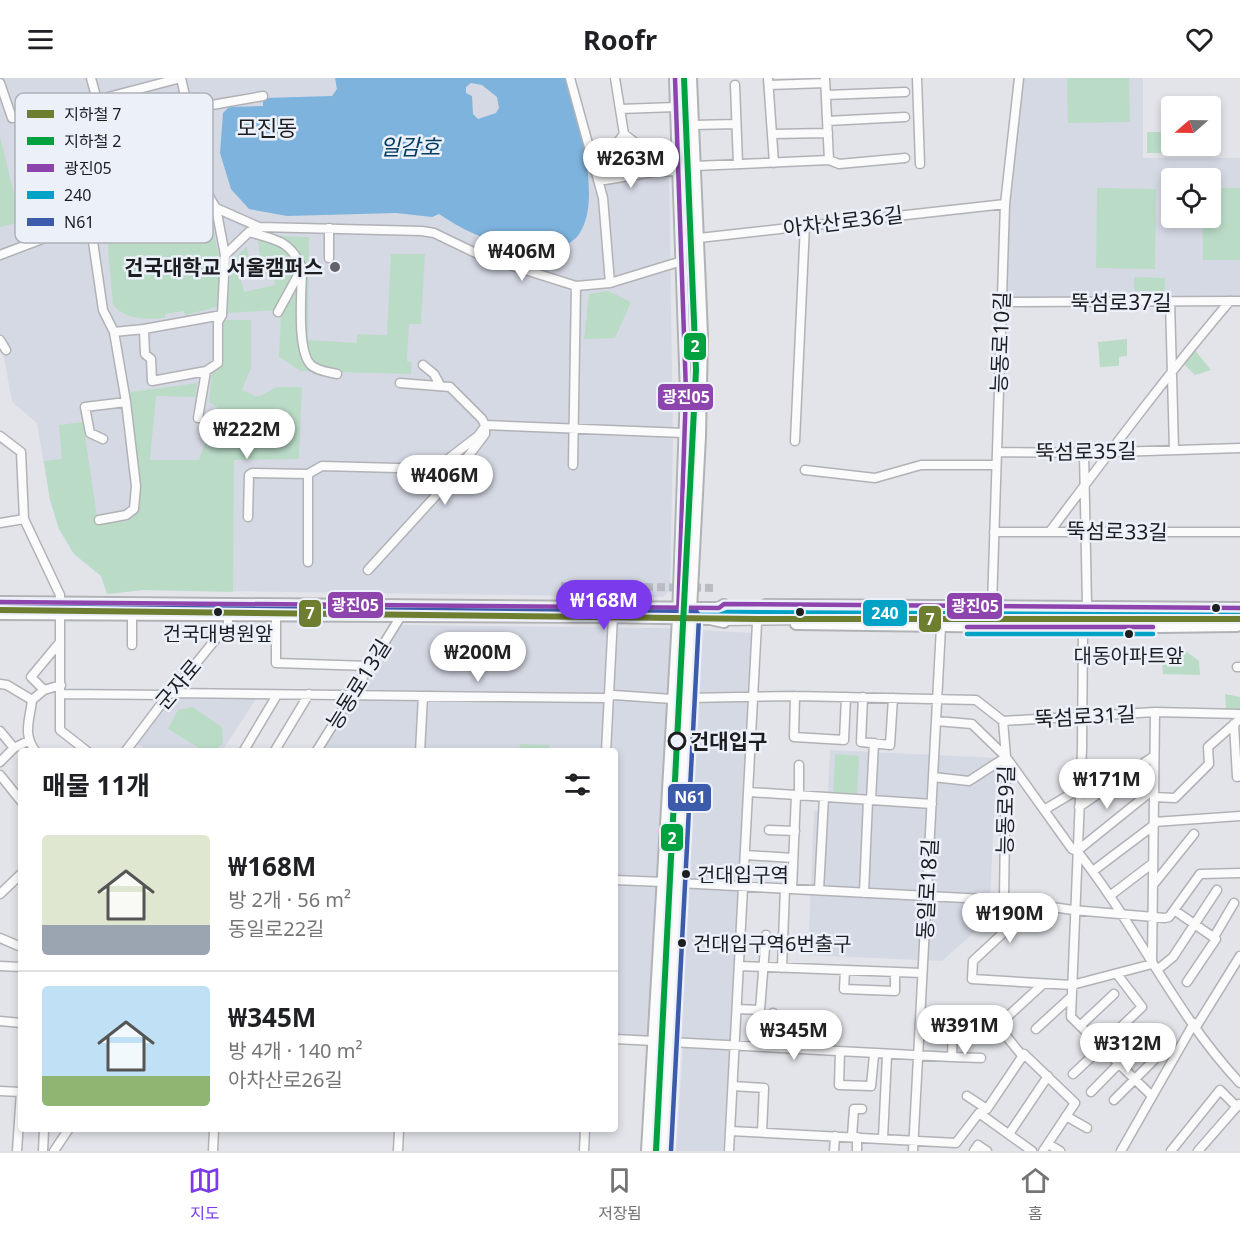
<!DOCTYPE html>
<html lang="ko">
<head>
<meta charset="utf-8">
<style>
	:root { --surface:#fff; --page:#f6f6f6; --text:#202124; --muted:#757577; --line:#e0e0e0; --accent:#7c3aed }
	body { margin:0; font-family:"Noto Sans","Noto Sans KR",sans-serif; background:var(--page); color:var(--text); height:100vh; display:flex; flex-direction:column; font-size:22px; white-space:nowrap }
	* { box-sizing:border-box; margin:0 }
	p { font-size:20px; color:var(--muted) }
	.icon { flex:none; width:33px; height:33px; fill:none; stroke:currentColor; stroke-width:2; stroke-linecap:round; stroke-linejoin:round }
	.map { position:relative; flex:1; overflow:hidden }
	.sheet { position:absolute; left:18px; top:670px; width:600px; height:384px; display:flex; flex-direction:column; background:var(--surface); border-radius:6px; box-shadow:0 3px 9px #0003 }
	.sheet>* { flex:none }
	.needle { width:39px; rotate:250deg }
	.fabs { position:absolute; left:1161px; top:18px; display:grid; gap:12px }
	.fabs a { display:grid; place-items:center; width:60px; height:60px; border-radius:6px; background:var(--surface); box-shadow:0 3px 9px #0003; font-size:30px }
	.price { position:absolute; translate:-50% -51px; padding:0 14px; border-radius:21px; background:#fff; color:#222; font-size:20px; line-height:39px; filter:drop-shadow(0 2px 3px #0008) }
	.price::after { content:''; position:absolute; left:50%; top:36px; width:18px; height:14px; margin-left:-9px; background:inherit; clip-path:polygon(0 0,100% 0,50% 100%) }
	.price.on { background:var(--accent); color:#fff }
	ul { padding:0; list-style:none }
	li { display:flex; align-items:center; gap:18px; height:150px; padding:0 24px }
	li+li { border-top:2px solid var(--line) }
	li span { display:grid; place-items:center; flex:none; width:168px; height:120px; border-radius:6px; color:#555 }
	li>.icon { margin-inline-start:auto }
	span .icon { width:72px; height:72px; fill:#fffc; stroke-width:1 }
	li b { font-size:26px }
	h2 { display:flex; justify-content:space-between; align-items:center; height:72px; padding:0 24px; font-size:26px }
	header { display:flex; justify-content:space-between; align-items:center; height:78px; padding:0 24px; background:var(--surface); font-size:27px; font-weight:700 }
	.tabs { display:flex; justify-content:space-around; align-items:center; height:84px; border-top:2px solid var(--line); background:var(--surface); font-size:16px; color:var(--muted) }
	.tabs a { display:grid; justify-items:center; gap:3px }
	.tabs .on { color:var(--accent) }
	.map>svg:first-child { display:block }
	.built { fill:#d5d9e4; fill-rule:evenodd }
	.green { fill:#badcc7 }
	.water { fill:#7eb3dd; fill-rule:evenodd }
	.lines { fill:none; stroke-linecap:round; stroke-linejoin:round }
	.minor-tunnel { stroke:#bbbcc1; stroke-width:8; stroke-dasharray:8 4; stroke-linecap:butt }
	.minor-casing { stroke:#b1b2b6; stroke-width:11 }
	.major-casing { stroke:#b1b2b6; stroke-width:14 }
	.highway-casing { stroke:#b1b2b6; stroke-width:15 }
	.minor { stroke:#fbfbfc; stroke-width:8 }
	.major { stroke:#fbfbfc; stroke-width:10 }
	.highway { stroke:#fbfbfc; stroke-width:12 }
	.bus-1-casing { stroke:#ecf0f9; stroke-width:9 }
	.bus-2-casing { stroke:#ecf0f9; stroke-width:9 }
	.bus-3-casing { stroke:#ecf0f9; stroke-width:9 }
	.bus-1 { stroke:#8e44ad; stroke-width:4.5 }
	.bus-2 { stroke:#01a2c5; stroke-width:4.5 }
	.bus-3 { stroke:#3d5bab; stroke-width:4.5 }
	.metro-1-casing { stroke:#ecf0f9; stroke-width:10 }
	.metro-2-casing { stroke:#ecf0f9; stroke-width:10 }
	.metro-1 { stroke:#6e7e31; stroke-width:6 }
	.metro-2 { stroke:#00a23f; stroke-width:6 }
	.poi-dot { fill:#626368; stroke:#ecf0f9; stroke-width:2 }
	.bus-dot { fill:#1d1e22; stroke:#ecf0f9; stroke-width:2 }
	.stop-dot { fill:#ecf0f9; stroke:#1d1e22; stroke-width:3 }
	.labels { text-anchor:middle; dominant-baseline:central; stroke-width:5; stroke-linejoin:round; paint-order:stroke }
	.bus-label { font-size:20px; fill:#1d1e22; stroke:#ecf0f9 }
	.street-label { font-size:21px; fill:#1d1e22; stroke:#ecf0f9 }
	.poi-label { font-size:21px; font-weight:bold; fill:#1d1e22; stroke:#ecf0f9; text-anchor:end }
	.stop-label { font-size:21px; font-weight:bold; fill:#1d1e22; stroke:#ecf0f9; text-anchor:start }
	.neighbourhood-label { font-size:22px; fill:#1d1e22; stroke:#ecf0f9 }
	.water-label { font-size:22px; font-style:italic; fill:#003d63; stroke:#ecf0f9 }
	.key { fill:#ecf0f9; stroke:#aeb1b8; stroke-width:1.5 }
	.key-label { font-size:16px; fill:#1d1e22 }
	.line-badge { stroke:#ecf0f9; stroke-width:2 }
	.badge-label { font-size:16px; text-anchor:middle; font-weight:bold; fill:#fff }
</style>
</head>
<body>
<header><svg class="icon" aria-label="menu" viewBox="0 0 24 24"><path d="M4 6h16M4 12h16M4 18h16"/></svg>Roofr<svg class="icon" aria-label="heart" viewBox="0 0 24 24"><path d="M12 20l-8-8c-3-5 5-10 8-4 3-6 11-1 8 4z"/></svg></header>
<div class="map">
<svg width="1240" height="1073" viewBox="0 0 1240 1073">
	<rect width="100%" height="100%" fill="#e2e4e9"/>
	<path class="built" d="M0 0H574L601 103 606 106 669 95 673 360 670 512 663 519 143 512 107 516 101 498 74 476 59 451 50 422 37 345 12 324 4 279 0 272Z
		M1019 0H1143V80H1240V223L1002 224 1005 126ZM1172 100H1210V140H1172Z
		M395 547 658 550 754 555 735 967 615 961V674H316Z
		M179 621H256L222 673H149L136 665 165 626Z
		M830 672 997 680 989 841 942 883 808 877 814 733 827 734Z
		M683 970 730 972 723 1073H676Z"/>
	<path class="green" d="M1067 0H1129L1130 44 1068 45Z
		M1147 54H1171L1172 68H1176V75H1147Z
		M0 59 21 144 0 149Z
		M1097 110 1156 111 1155 191 1096 190Z
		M1211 110H1240V182H1203L1202 140H1210Z
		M160 127 212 142 220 186 217 229 185 237 184 233 165 236V240C146 241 127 243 113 227L108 171 110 156 128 142Z
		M281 158 309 159 308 262 357 265V256L387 257 391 176H425L421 246H409L407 283 412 284 411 296 301 293 279 279 281 234 277 232 227 235 231 185 247 168 249 182 239 193 244 214 275 207 270 182 260 178 258 163Z
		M1134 199 1165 200V213H1134Z
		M608 213 631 224 615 260 584 261 589 216Z
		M224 242H251V290L242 312 258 319 277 309H302L299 381 234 382 233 514 143 512 107 516 101 498 74 476 59 451 50 422 44 383 62 381 59 347 83 344 98 446 126 443 134 437 140 414 130 314 197 305 195 319 156 318 150 382H199L217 329 209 324 212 293 224 286Z
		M1127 261V278L1119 279V288L1100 289 1098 264Z
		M1194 271 1211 292 1195 297 1183 285Z
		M1161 571H1183L1199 583 1200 597 1163 596Z
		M1225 616 1240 619V634L1226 633Z
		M192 629 222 649 223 665 214 673H204L168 651 178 632Z
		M520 666 549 667V673H519Z
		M835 676 859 678 857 717 833 715Z"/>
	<path class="water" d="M335 0H566C576 39 606 126 576 160 565 171 547 171 533 170 501 170 465 154 439 136L432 139 396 135 287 138 249 131 231 111 220 75 223 35 229 29 263 28V20L332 18 337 11ZM471 5 482 7 497 19 499 30 496 35 478 41 473 36 472 18 466 15V9Z"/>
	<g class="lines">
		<path class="minor-tunnel" d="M561 508 716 510"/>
		<g class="minor-casing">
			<path id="minor" d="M91 0 97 22
				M615 0 624 56 638 67 653 94 678 93
				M768 0 774 85
				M825 0 829 82
				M917 0 920 86
				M0 5 12 40 32 39 181 0
				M735 7 738 86
				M769 7 825 5
				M826 17 905 14
				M620 31 676 29
				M188 34 212 27 263 18
				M32 39 60 154
				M827 43 905 39
				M136 44H140
				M693 47 736 46
				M772 56 828 55
				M695 88 829 82 839 86 905 80
				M599 89 624 56
				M146 92 152 87
				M605 102 653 94
				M161 116 182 119 216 130 207 115 181 0
				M216 130 259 149 422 153 434 155 484 179 576 208 610 205 603 120 570 0
				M216 130 225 177 249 154
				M90 143 103 232 114 254 126 324 85 329 90 355 103 361
				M252 153 249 154C276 162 290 162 302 190
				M681 162 1005 126
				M0 177 161 116 190 83 196 66
				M329 180V150
				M610 205 682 183
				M1170 223 1174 371
				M1002 224 1240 223
				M278 234 302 190C302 211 296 273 311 287 317 293 329 294 337 296
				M222 237 218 244V285L206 293 152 303 151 281 145 276 144 251 222 237 225 177
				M114 254 144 251
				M0 262 6 272
				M423 287 434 296 440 307
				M198 340 206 293
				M485 347 684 355
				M0 358 21 374 24 441 60 517V525
				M795 363 805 147
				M997 374 1084 375 1240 370
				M1084 375 1087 528
				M573 387 576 208
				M805 392 875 400 921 387H996
				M248 439 249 397 252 395 308 396
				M99 442 126 437 134 431 136 408 126 324
				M0 445 24 441
				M1051 452C1109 375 1167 297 1230 223
				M994 454H1240
				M308 484V396L322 388 435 391 478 358 484 350
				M368 492 451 401 485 356V347L482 341 450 309 400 305
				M992 528 1005 126 1019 0
				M60 537V652L88 674
				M276 538V585L369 588
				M1083 550 1082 671 1071 939 1152 1018
				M132 567V537
				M1237 589H1240
				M0 606 7 607 32 622
				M44 612 31 599 60 564
				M172 615 605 620 614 617 672 621
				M61 616 168 617
				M795 618 794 659 844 662 846 619
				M863 619 861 664 890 667 893 620
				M688 620 795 618 976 622 1003 643 1155 634 1240 636
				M936 643 972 646 1006 679 1072 771 1077 773C1136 847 1175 936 1240 1005
				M1003 643 1006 679 1004 822
				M1234 646 1237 699
				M0 653 14 670
				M36 674C22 656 30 642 32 622L44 612 61 607
				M125 674 168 617 172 615 228 546V538
				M243 674 277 617
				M274 674 309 616
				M316 674 401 538
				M420 674 423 618
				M606 674 613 539
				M0 684 14 670 28 663
				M0 697 21 723
				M933 699 969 703 1006 679
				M749 714 932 726
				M799 717V687
				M1154 719 1175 720 1209 686 1208 669 1240 641
				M871 722 874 665
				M1079 729 1154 678
				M1044 732 1079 711
				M1154 744 1240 738
				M769 752 795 753
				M1077 773 1154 711
				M746 777 793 780
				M1093 793 1154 747
				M615 802 663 804
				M678 805 1004 822 1073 832 1165 840 1169 839 1200 796 1240 795
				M1153 807 1194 756
				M792 811 796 717
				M819 812 824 719
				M864 815 868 722
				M0 816 21 796
				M1111 817 1153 785
				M1034 826 973 883 972 901 1072 907 1152 886 1155 634
				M1174 832 1216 861 1187 904
				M1214 859 1234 825
				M0 860 21 869
				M0 888 21 889
				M740 888 922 895
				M782 890 785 810
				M1157 892 1173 879 1217 812
				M845 893 844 911 895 913V894
				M737 931 760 932 766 857
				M0 943 21 945
				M1080 948 1114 916
				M1196 949 1240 878
				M1036 951 1071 919
				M615 961 654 963
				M670 964 952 979 953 947 995 950 1042 907
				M1101 968 1142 929 1117 896
				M771 969 773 935
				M810 971 811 942
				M840 974 839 1007 871 1008 874 977
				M1024 976 1075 1025 1043 1073
				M952 979 981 980
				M1073 996 1102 969
				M733 1008 764 1010 762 1054
				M0 1013 21 1014
				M1091 1014 1145 959
				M967 1018 987 1031
				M1114 1022 1154 982
				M979 1035 1032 1073
				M1066 1038 1087 1050
				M731 1053 956 1065 979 1035 987 1031 1024 976 1020 975 998 948
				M1009 1056 1048 998
				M852 1058 854 1031H862
				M883 1060 887 977
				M1048 1066 1060 1073
				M17 1073 21 1014
				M43 1073 44 1052
				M54 1073 68 1052
				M213 1073 214 1052
				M398 1073 399 1052
				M584 1073 585 1052
				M729 1073 757 545
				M834 1073 835 1058
				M857 1073V1059
				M913 1073 941 549
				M974 1073 978 1067 987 1073
				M1121 1073 1194 945
				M1171 1073 1220 1012 1237 1029
				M1198 1073 1239 1026"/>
		</g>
		<g class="major-casing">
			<path id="major" d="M0 524 719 530 724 527
				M766 527 1240 530
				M0 536 613 539 710 541 724 544
				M796 546 1083 550 1237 548
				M664 779 672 772 682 589
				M647 1073 678 540 686 314 675 0
				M663 1073 700 358 702 257 691 0"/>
		</g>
		<g class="highway-casing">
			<path id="highway" d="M719 530 780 533
				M718 541 912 539 1240 542"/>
		</g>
		<use href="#minor" class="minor"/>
		<use href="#major" class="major"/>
		<use href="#highway" class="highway"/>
		<g class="bus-1-casing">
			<path id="bus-1" d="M675 0 686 314 678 540H686
				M0 524 719 530 724 526 1240 530
				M967 549H1153"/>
		</g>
		<g class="bus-2-casing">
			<path id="bus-2" d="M0 532 719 537 727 534 1240 537
				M967 556H1153"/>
		</g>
		<g class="bus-3-casing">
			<path id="bus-3" d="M0 529 697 534 699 540 671 1073"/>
		</g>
		<use href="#bus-1" class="bus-1"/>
		<use href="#bus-2" class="bus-2"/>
		<use href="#bus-3" class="bus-3"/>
		<g class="metro-1-casing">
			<path id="metro-1" d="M0 532 758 541H1240"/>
		</g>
		<g class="metro-2-casing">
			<path id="metro-2" d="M656 1073 696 292 684 0"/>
		</g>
		<use href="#metro-1" class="metro-1"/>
		<use href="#metro-2" class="metro-2"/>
	</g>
	<circle class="poi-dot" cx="335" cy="189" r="6"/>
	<g class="bus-dot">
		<circle cx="1216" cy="530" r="5"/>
		<circle cx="218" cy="534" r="5"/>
		<circle cx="800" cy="534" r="5"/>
		<circle cx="1129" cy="556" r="5"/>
		<circle cx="686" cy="796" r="5"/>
		<circle cx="682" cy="865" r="5"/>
	</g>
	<circle class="stop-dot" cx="677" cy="663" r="8"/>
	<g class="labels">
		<g class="bus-label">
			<text x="218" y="555">건국대병원앞</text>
			<text x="1129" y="577">대동아파트앞</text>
			<text x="697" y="796" text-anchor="start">건대입구역</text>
			<text x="693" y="865" text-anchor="start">건대입구역6번출구</text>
		</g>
		<g class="street-label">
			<text transform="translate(843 143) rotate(-7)">아차산로36길</text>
			<text x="1121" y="224">뚝섬로37길</text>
			<text transform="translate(1000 264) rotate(-88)">능동로10길</text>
			<text transform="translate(1086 373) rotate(-1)">뚝섬로35길</text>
			<text transform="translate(1117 453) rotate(1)">뚝섬로33길</text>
			<text transform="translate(178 606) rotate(-50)">군자로</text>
			<text transform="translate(358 606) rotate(-58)">능동로13길</text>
			<text transform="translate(1085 638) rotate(-3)">뚝섬로31길</text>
			<text transform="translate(1005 732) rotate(-89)">능동로9길</text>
			<text transform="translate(927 811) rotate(-87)">동일로18길</text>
		</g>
		<g class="poi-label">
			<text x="323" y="189">건국대학교 서울캠퍼스</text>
		</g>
		<g class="stop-label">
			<text x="690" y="663">건대입구</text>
		</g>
		<g class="neighbourhood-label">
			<text x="267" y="49">모진동</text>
		</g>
		<g class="water-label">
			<text x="410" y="68">일감호</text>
		</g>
	</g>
	<rect x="15" y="15" width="198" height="150" rx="9" class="key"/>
	<rect x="27" y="32" width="27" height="8" fill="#6e7e31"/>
	<rect x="27" y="59" width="27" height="8" fill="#00a23f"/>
	<rect x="27" y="86" width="27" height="8" fill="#8e44ad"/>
	<rect x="27" y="113" width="27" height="8" fill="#01a2c5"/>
	<rect x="27" y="140" width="27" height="8" fill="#3d5bab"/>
	<g class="key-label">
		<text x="64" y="42">지하철 7</text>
		<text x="64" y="69">지하철 2</text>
		<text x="64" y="96">광진05</text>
		<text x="64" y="123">240</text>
		<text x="64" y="150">N61</text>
	</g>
	<g class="line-badge">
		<rect x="683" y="254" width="24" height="29" rx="6" fill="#00a23f"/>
		<rect x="657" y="305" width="57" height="28" rx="6" fill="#8e44ad"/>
		<rect x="327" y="513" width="57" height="28" rx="6" fill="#8e44ad"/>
		<rect x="946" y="514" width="57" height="28" rx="6" fill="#8e44ad"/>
		<rect x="862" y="521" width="46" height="28" rx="6" fill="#01a2c5"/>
		<rect x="298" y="521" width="24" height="29" rx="6" fill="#6e7e31"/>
		<rect x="918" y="527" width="24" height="28" rx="6" fill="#6e7e31"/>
		<rect x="667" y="705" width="45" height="29" rx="6" fill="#3d5bab"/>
		<rect x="660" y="745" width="24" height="29" rx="6" fill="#00a23f"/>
	</g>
	<g class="badge-label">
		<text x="695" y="274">2</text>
		<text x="686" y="325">광진05</text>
		<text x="355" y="533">광진05</text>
		<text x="975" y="534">광진05</text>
		<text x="885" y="541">240</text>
		<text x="310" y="541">7</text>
		<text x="930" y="547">7</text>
		<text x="690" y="725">N61</text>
		<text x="672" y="766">2</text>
	</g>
</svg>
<div class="fabs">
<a><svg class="needle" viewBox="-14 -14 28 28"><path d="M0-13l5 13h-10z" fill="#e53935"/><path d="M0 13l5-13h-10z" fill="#757577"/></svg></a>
<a><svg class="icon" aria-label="locate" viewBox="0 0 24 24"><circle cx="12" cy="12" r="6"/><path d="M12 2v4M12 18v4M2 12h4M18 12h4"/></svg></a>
</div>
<b class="price" style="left:631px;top:111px">₩263M</b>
<b class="price" style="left:522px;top:204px">₩406M</b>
<b class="price" style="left:247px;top:382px">₩222M</b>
<b class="price" style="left:445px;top:428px">₩406M</b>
<b class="price on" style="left:604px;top:553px">₩168M</b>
<b class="price" style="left:478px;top:605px">₩200M</b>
<b class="price" style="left:1107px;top:732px">₩171M</b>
<b class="price" style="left:1010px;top:866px">₩190M</b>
<b class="price" style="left:965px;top:978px">₩391M</b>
<b class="price" style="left:794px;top:983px">₩345M</b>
<b class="price" style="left:1128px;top:996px">₩312M</b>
<section class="sheet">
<h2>매물 11개<svg class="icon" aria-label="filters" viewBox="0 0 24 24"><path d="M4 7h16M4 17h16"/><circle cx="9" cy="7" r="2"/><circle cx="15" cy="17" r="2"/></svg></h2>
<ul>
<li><span style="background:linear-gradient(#dfe7d0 75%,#9aa5b1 0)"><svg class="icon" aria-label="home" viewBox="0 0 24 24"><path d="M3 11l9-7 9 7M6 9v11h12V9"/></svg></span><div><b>₩168M</b><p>방 2개 · 56 m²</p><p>동일로22길</p></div></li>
<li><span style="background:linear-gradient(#bfe0f5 75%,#8fb573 0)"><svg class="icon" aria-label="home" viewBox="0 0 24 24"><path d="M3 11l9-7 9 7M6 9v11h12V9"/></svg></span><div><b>₩345M</b><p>방 4개 · 140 m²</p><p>아차산로26길</p></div></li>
</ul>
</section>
</div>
<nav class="tabs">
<a class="on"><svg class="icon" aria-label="map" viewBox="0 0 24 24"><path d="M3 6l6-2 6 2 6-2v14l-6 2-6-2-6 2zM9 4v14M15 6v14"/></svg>지도</a>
<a><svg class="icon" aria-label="saved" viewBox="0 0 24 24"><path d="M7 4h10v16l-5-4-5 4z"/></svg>저장됨</a>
<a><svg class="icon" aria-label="home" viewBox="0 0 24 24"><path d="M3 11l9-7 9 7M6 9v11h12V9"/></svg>홈</a>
</nav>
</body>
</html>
